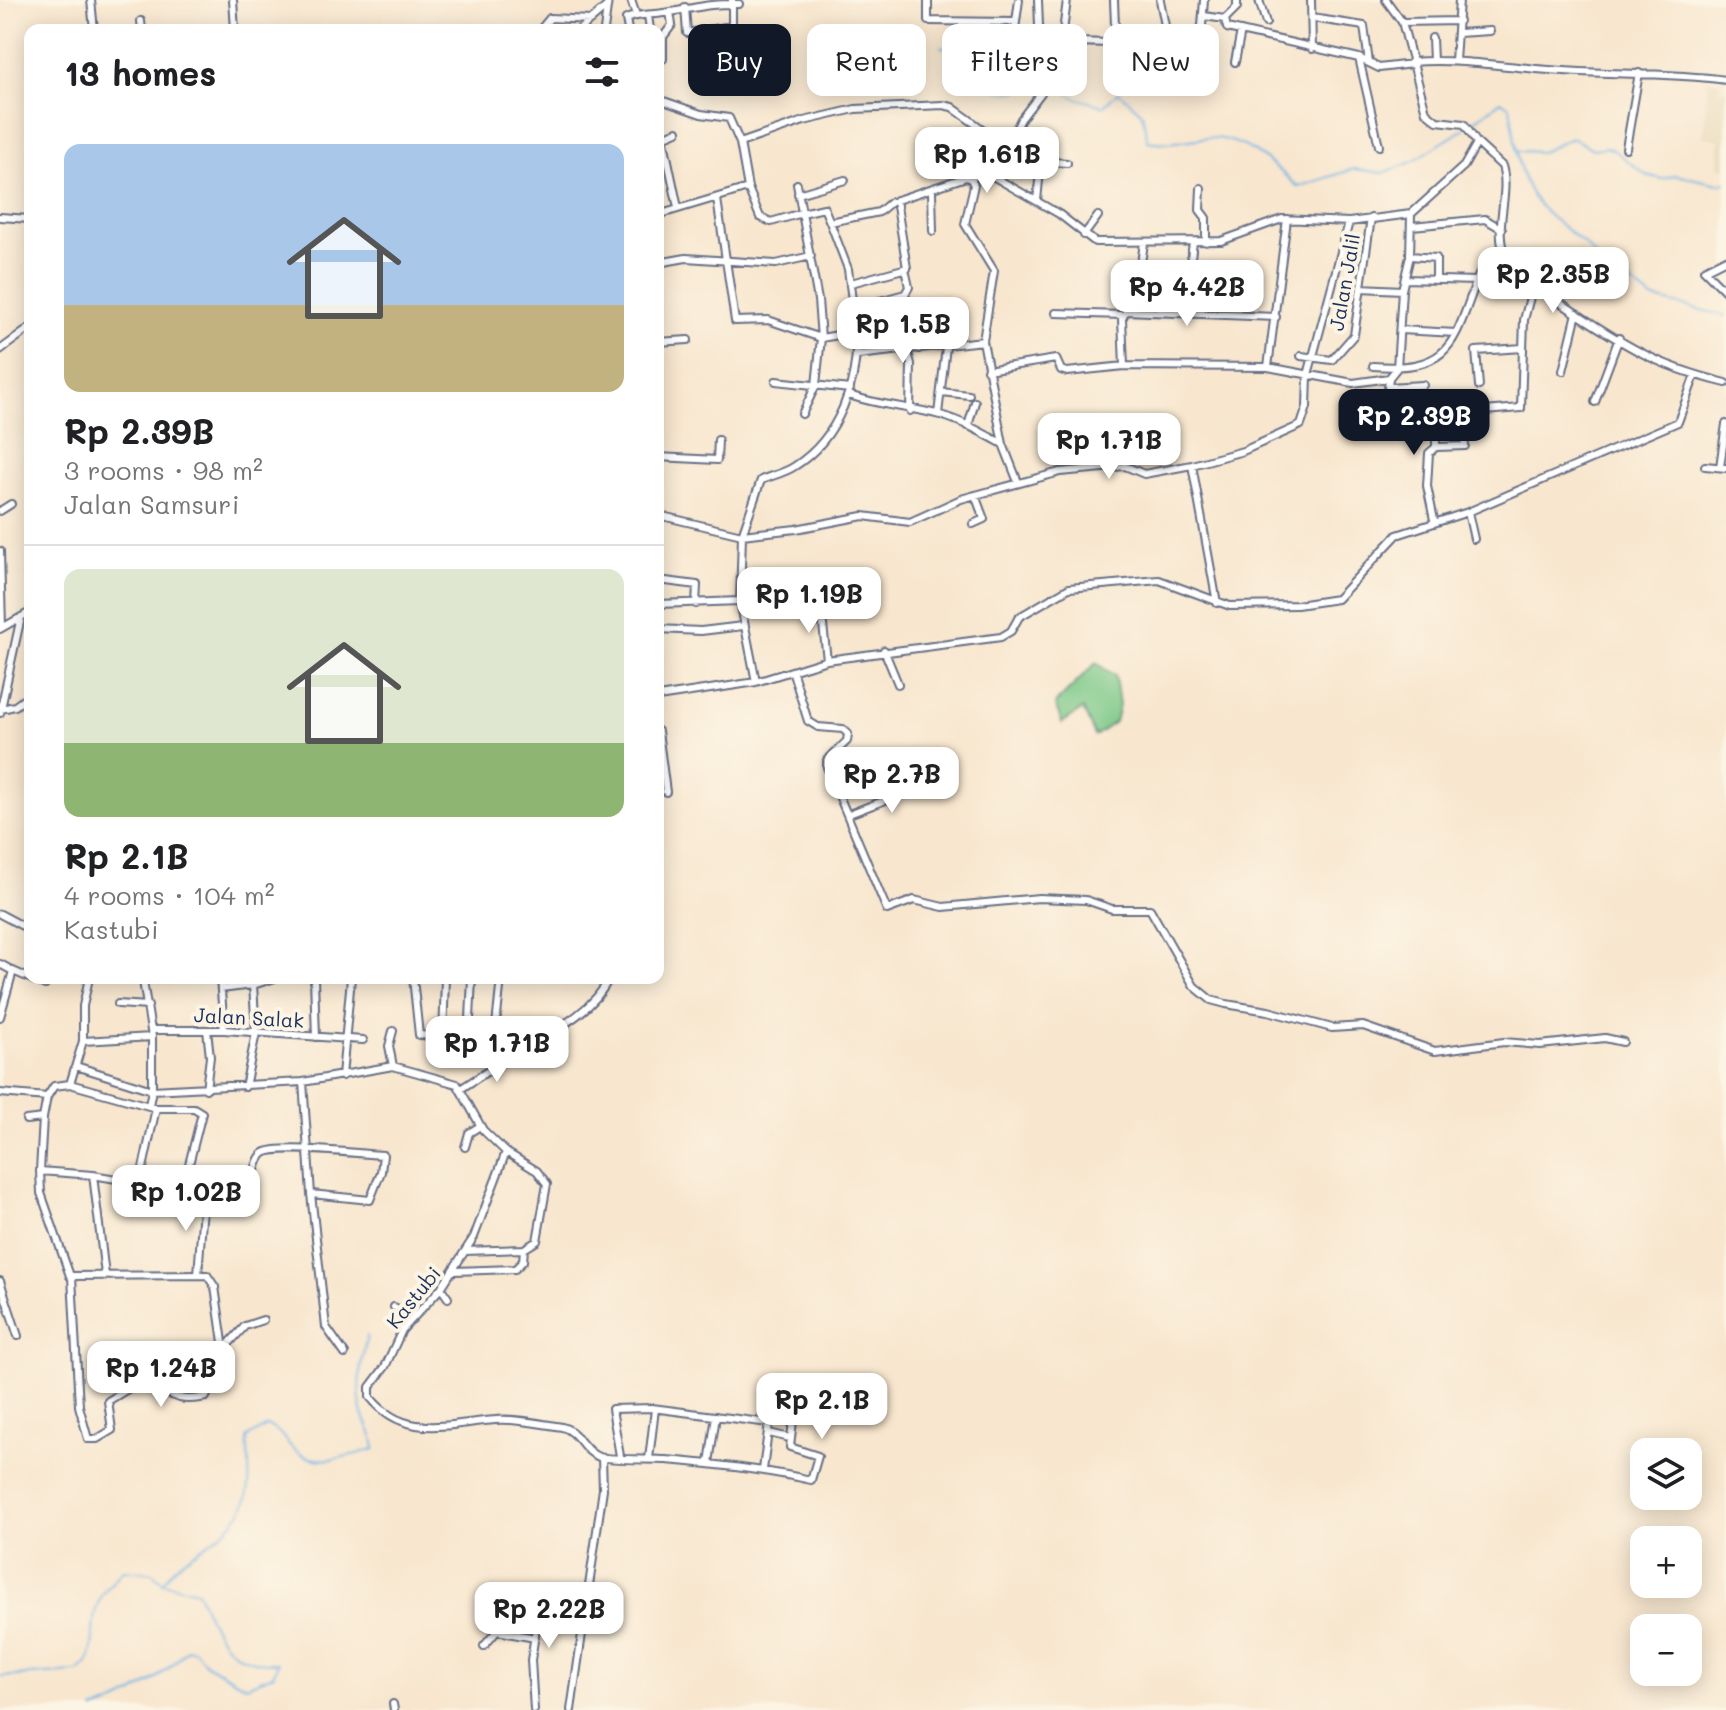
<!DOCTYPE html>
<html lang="en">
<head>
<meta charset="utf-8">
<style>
	:root { --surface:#fff; --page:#f6f6f6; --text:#202124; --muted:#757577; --line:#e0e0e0; --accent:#111827 }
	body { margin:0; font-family:Mali,sans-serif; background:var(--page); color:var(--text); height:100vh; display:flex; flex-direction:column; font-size:30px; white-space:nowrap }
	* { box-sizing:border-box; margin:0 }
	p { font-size:26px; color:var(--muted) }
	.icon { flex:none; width:44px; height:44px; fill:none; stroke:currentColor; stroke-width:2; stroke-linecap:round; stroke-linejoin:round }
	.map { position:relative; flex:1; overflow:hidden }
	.drawer { position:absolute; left:24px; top:24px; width:640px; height:960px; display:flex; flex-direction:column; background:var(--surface); border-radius:16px; box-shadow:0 4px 20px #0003 }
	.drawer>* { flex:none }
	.banner { position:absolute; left:688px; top:24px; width:760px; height:72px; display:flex; gap:16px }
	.fabs { position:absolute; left:1630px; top:1438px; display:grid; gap:16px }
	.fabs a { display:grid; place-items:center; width:72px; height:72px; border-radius:16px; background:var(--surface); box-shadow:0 4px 20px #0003; font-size:40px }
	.price { position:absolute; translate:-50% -68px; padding:0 18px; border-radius:16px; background:#fff; color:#222; font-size:26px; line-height:52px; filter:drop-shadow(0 2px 4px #0008) }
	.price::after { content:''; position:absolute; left:50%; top:48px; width:24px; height:18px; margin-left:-12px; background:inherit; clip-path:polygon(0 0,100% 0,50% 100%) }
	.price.current { background:var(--accent); color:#fff }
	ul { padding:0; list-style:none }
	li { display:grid; align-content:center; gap:16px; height:424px; padding:0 40px }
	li+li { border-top:2px solid var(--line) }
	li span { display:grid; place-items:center; height:248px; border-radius:16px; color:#555 }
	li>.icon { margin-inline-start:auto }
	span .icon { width:144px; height:144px; fill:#fffc; stroke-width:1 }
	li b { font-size:34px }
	h2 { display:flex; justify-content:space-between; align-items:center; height:96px; padding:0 40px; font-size:34px }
	.tag { padding:0 28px; border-radius:16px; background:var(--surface); box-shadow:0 4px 20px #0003; font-size:28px; line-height:72px }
	.tag.current { background:var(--accent); color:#fff }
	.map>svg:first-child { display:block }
	.built { fill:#e8d9ba }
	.green { fill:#7ac887; stroke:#4a7c72; stroke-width:2 }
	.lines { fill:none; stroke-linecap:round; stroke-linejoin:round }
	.stream { stroke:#6fb2e4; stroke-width:2 }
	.minor-casing { stroke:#686f85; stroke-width:10 }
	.minor { stroke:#fff; stroke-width:6 }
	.labels { text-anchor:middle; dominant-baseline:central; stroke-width:8; stroke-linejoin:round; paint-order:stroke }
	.street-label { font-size:20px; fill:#1b2f5e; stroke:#fcf5e5 }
</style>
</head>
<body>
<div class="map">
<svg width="1726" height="1710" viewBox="0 0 1726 1710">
	<rect width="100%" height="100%" fill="#fcf5e5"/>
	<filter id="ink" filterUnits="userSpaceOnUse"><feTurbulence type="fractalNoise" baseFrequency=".0125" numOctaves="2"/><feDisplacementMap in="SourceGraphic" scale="16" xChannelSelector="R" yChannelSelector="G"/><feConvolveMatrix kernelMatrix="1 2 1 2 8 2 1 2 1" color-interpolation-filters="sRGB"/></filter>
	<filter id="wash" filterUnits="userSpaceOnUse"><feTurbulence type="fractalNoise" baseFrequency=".006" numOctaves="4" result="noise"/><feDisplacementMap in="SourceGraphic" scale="32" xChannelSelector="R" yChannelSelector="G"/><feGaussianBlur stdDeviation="1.8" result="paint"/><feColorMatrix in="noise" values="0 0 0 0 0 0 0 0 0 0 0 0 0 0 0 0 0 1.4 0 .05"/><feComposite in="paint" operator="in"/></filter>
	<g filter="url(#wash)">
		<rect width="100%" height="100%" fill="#f8e6ce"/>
		<path class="built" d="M1708 80 1720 82 1719 90H1725L1726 86V169L1718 168 1719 140 1703 137Z"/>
		<path class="green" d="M1096 663 1115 676 1119 705 1115 722 1095 736 1083 709 1062 723 1055 704Z"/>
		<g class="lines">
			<path class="stream" d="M941 47 975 51C991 85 991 103 1033 86
				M1039 84 1053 83 1073 97 1103 106 1119 92 1142 113 1148 141C1169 145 1184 140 1205 138 1242 135 1273 164 1298 187L1354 169 1383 173 1410 163 1464 129
				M1469 125 1501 101 1510 107C1516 138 1515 170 1533 197 1554 228 1590 238 1606 273L1625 278 1651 298 1726 316
				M1517 151 1541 152 1572 138 1593 149 1607 147 1615 151 1646 175 1662 179 1676 175 1719 184 1726 182
				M0 1677 77 1672C99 1659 90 1634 95 1613 99 1595 111 1583 123 1570L152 1573 163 1582
				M94 1710C128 1701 165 1675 187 1649L195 1650 206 1664 246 1686 273 1675 278 1663C225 1665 216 1633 197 1591L163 1583C182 1550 227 1542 244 1506 253 1488 248 1457 247 1438L267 1426C283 1431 283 1441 295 1450 317 1469 350 1455 375 1449 374 1433 364 1422 361 1407 356 1383 362 1359 367 1336"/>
		</g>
	</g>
	<g filter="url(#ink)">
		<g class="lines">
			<g class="minor-casing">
				<path id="minor" d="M91 0 94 30
					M233 0 235 30
					M631 0 636 15
					M732 0V26L738 55
					M928 0V21L1016 22
					M1038 0 1039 26
					M1160 0 1166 31 1195 37 1202 26 1204 0
					M1259 0 1266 23
					M1311 0 1312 49
					M1386 0 1402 22 1426 112 1437 121 1464 124 1477 143 1502 166C1511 194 1492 230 1506 257 1515 277 1617 340 1640 352 1666 366 1698 376 1726 383
					M685 7 687 33 732 26
					M648 15 650 30
					M1204 16 1225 19 1227 28 1359 58 1379 68 1412 64
					M1312 18 1364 26 1369 63
					M1225 19 1237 7V0
					M141 21 142 30
					M1402 22 1459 21
					M540 30 550 18 591 20
					M579 30 607 6
					M604 30 608 0
					M628 30 626 19C638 14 651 15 664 13 693 9 708 3 739 4
					M1016 31 1073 42 1111 43 1115 26 1114 0
					M1458 33 1490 31
					M1432 38 1433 61
					M1062 40 1067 0
					M1359 58 1379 146
					M663 59V37L672 25 670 12
					M1455 61 1459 0
					M1235 62 1241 31
					M1411 62C1452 59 1489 64 1528 68 1594 76 1660 71 1726 80
					M658 99 701 114 729 118 740 143
					M677 131 663 137 678 208
					M1626 148 1639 73
					M1011 149 1041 160 1037 201
					M1012 150 971 179 966 177 891 202 879 212 830 222 848 269 856 332 821 338 818 300 802 213 771 222 760 217 748 188 740 143 804 121 855 109 943 105 952 107 1007 147 1021 119 1041 93 1039 86 1015 74 1010 66 1019 0
					M1041 161 1067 163
					M982 170 1059 214 1095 242 1221 241 1282 219 1349 222 1411 214 1410 256 1402 290 1397 368 1389 378 1388 387 1399 402 1422 416 1521 408 1524 320 1534 282
					M971 179 974 185 965 224 994 271 983 341 1003 444
					M797 184 802 213 824 208 830 222
					M1201 188 1200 210 1206 218V242
					M932 191 933 231
					M798 194 845 180
					M717 199 735 321 768 320 821 338 816 385 802 414
					M1411 214 1464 166 1477 143
					M658 215 748 188
					M0 217 30 219
					M1412 226 1485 219 1502 229
					M1084 235 1098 216
					M1410 256 1436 258V279
					M1726 259 1704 270 1726 292
					M658 263 686 258 776 264 811 256
					M1189 274 1193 242
					M1405 279 1477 281
					M851 283 907 268 896 200
					M1361 288 1402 290
					M905 294 909 287 905 269
					M854 308 905 294 919 349
					M1134 310 1144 243
					M1056 313 1123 315
					M1400 330 1456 333
					M856 332 872 330
					M658 342 688 340
					M934 347 937 325
					M907 349 911 364 910 411
					M0 350 30 328
					M857 355 983 341
					M1301 356 1332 360 1354 335 1371 218
					M1124 366 1122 319 1126 311 1276 317
					M1373 366C1458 372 1453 338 1481 270
					M1268 367 1287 219
					M987 370 1056 359 1061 370 1067 372 1124 366 1268 367 1353 383 1389 378
					M1563 371 1577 313
					M776 381 850 389
					M1479 386 1476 351 1523 348
					M1388 387 1423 385
					M941 392 969 395
					M849 395C883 407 909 406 940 415 962 421 983 433 1003 444L1018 482
					M1595 402 1619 338
					M938 414 946 347
					M968 426 975 402
					M1436 447V415
					M658 457 717 460 718 440
					M1705 466 1726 468
					M1720 467 1726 424
					M0 511 11 504
					M1468 512 1474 539
					M658 515 742 535 761 480C773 475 785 473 795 466 839 438 859 382 856 332
					M1434 520 1427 486 1429 453 1436 447 1465 446 1462 412
					M973 524 984 519 975 495
					M0 551 2 627
					M658 580 697 585 696 604
					M1217 603 1192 465 1243 451 1301 425 1307 407 1308 375 1349 222
					M658 604 740 601
					M821 607 827 660
					M0 629 30 612
					M658 629 701 631 743 626
					M884 650 898 684
					M793 673 808 721 818 727 843 729 848 734 847 741 827 760V767L887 910 914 900 943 907 1039 898 1086 900 1112 909H1150L1194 986 1211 1000 1226 1004 1268 1011 1332 1028 1363 1026 1435 1051 1504 1042 1540 1045 1605 1038 1623 1042
					M756 682 827 660 1001 637 1011 631 1019 617 1069 588 1159 580 1230 606 1297 605 1337 599 1397 535 1468 512 1678 422 1695 375
					M658 697 756 682 740 601 742 535 796 529 863 516 910 522 961 499 1060 472 1125 466 1144 474 1192 465
					M1 709 15 706 30 695
					M0 713 21 617
					M658 731 666 792
					M849 814 922 786
					M0 914 30 930
					M0 964 13 971 0 1017
					M13 971 45 985 50 978
					M89 978 83 1006V1041L152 1037 143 981
					M135 978H157
					M220 978 224 1030
					M314 978 316 1037
					M413 978 419 1035 469 1039 514 1054C547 1034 593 1014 609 978
					M221 989 253 985
					M118 1004 148 1006
					M152 1030H224L363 1040
					M393 1031 389 1046 393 1066
					M443 1038 445 978
					M469 1039 472 978
					M494 1045 501 978
					M76 1066 152 1090V1037
					M342 1076 351 978
					M303 1082 393 1066 457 1084 483 1130 506 1152 474 1237 441 1288 402 1330 385 1367 370 1387V1397C405 1441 450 1423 495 1420 516 1418 541 1424 562 1427 579 1431 583 1452 599 1457 610 1460 652 1459 666 1460 715 1464 763 1469 811 1480L818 1456 790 1447 793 1421 807 1401
					M70 1084 83 1041
					M245 1087 256 1033 253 985 275 978
					M462 1088 514 1054
					M206 1089 210 1057 207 1030
					M0 1093 47 1097
					M149 1105 152 1090 303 1082 311 1194 326 1327 345 1354
					M156 1108H194L202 1113 183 1188
					M26 1120 43 1118
					M465 1147 469 1133 480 1126
					M40 1171 43 1118 47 1097 54 1086 70 1084 156 1108 140 1182
					M93 1175 40 1171 41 1193 70 1276 207 1275 215 1287 224 1349 245 1326 263 1320
					M465 1251 524 1249 537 1241 547 1184 537 1171 506 1152
					M454 1271 515 1269 523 1261 524 1249
					M105 1275 93 1175 215 1196 232 1184 251 1180C255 1173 257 1157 264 1153 279 1144 361 1154 383 1155L381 1172 370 1200 311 1194
					M198 1275 204 1193
					M72 1277 79 1406 88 1439H97L112 1430 108 1401 141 1381C169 1387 168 1405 206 1397 215 1379 208 1371 224 1349
					M0 1281 18 1336
					M441 1288 448 1298
					M394 1307 415 1316
					M769 1433 790 1438
					M620 1456 612 1409 652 1408 769 1423 763 1470
					M649 1459 655 1409
					M709 1463 716 1416
					M484 1646 497 1631 535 1638
					M393 1704 394 1710
					M534 1710 531 1660 542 1590
					M571 1710 603 1489 602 1458"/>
			</g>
			<use href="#minor" class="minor"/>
		</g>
	</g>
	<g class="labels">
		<g class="street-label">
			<text transform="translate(1344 282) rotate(-80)">Jalan Jalil</text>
			<text transform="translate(249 1017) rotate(3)">Jalan Salak</text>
			<text transform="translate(413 1297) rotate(-51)">Kastubi</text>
		</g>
	</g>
</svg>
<div class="fabs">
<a><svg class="icon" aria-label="layers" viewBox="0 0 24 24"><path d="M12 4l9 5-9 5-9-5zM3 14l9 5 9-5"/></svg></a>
<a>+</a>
<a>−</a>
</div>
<b class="price" style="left:987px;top:195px">Rp 1.61B</b>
<b class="price" style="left:1553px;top:315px">Rp 2.35B</b>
<b class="price" style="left:1187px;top:328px">Rp 4.42B</b>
<b class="price" style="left:903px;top:365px">Rp 1.5B</b>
<b class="price current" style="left:1414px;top:457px">Rp 2.39B</b>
<b class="price" style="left:1109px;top:481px">Rp 1.71B</b>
<b class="price" style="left:809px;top:635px">Rp 1.19B</b>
<b class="price" style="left:892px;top:815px">Rp 2.7B</b>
<b class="price" style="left:497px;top:1084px">Rp 1.71B</b>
<b class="price" style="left:186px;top:1233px">Rp 1.02B</b>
<b class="price" style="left:161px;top:1409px">Rp 1.24B</b>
<b class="price" style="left:822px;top:1441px">Rp 2.1B</b>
<b class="price" style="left:549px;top:1650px">Rp 2.22B</b>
<div class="banner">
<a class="tag current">Buy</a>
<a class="tag">Rent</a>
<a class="tag">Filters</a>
<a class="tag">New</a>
</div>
<section class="drawer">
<h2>13 homes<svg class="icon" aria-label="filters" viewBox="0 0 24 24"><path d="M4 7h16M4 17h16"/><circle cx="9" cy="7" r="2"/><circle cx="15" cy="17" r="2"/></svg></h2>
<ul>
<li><span style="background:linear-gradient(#a9c7e8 65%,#c2b280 0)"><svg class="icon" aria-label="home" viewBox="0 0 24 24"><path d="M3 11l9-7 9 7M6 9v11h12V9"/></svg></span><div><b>Rp 2.39B</b><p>3 rooms · 98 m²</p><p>Jalan Samsuri</p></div></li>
<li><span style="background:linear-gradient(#dfe7d0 70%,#8fb573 0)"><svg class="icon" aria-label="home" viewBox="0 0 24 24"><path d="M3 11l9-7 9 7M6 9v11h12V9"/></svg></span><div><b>Rp 2.1B</b><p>4 rooms · 104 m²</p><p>Kastubi</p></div></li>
</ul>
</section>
</div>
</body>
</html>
